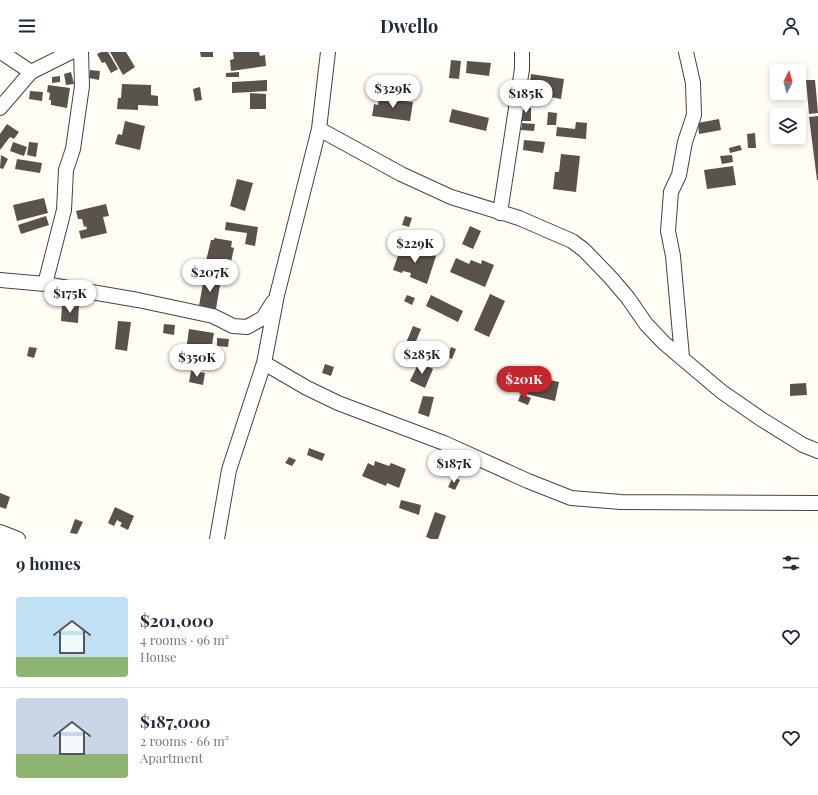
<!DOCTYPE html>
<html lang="en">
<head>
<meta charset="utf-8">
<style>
	:root { --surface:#fff; --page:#f6f6f7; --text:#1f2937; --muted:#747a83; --line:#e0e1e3; --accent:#c4262e }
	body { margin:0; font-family:"Playfair Display",serif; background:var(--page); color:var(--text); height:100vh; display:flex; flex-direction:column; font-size:15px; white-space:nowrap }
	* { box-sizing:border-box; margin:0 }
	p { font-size:13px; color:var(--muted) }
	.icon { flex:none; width:22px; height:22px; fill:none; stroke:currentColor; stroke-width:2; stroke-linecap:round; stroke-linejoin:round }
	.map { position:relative; height:487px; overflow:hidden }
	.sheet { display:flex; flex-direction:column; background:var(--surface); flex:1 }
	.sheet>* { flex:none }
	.needle { width:26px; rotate:6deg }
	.controls { position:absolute; left:770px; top:12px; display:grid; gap:8px }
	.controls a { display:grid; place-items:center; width:36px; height:36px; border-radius:4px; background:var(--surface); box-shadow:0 2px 6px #0003; font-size:20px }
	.price { position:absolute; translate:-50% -34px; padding:0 9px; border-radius:14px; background:#fff; color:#222; font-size:13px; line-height:26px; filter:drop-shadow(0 1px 2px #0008) }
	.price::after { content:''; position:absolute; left:50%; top:24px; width:12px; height:9px; margin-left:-6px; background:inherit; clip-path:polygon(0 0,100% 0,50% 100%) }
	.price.current { background:var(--accent); color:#fff }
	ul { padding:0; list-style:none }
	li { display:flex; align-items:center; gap:12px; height:100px; padding:0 16px }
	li+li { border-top:1px solid var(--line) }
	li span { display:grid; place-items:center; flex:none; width:112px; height:80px; border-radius:4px; color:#555 }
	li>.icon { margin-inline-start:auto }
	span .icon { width:48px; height:48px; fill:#fffc; stroke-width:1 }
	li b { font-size:17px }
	h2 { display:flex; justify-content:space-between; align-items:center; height:48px; padding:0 16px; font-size:17px }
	header { display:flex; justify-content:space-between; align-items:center; height:52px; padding:0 16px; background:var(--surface); font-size:18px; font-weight:700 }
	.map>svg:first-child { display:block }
	.building { fill:#5a524d }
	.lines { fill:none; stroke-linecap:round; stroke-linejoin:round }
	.minor-casing { stroke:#444; stroke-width:16 }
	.minor { stroke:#fff; stroke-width:14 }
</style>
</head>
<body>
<header><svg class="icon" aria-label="menu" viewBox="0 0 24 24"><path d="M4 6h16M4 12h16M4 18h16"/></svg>Dwello<svg class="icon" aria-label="person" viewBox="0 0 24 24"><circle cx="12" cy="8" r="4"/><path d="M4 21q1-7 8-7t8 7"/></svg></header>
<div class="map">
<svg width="818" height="487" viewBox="0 0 818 487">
	<rect width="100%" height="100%" fill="#fffdf5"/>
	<path class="building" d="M101 0H108L118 17 111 21 105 10 102 11 97 2Z
		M110 0H126L135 15 123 23Z
		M200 0H213V5H201Z
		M233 0H259L260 4 265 3 266 14 231 19 230 8 234 7Z
		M451 8 461 9 459 27 449 26Z
		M467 9 491 11 489 24 466 21Z
		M90 18 100 19 99 28 89 26Z
		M71 20 74 32 66 33 64 22Z
		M239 20V25H226V21Z
		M531 22 564 27 561 47 539 43 538 53 527 51Z
		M60 24V30L52 31V25Z
		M398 26 408 27 407 31H396Z
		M267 28V39L232 41V30Z
		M806 28H815L818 61 809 62Z
		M122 32 151 33V43L158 44V54L138 53V58L117 57 118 46H121Z
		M48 33 70 36 67 56 51 53V48H49L50 41 47 40Z
		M200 35 202 48 195 49 193 37Z
		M30 39 43 40 42 49 29 47Z
		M250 41 266 42V57H250Z
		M379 46 413 50 410 69 372 64 374 52 378 53Z
		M522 55 531 56V69H521Z
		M452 57 489 66 486 79 449 70Z
		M548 60 557 61 556 73H547Z
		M818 64V128H817L809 65Z
		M719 67 721 78 699 82 698 71Z
		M125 69 145 74 140 98 115 92 118 82 122 83Z
		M576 70 587 71 586 87 556 84 557 75 575 77Z
		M522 71 535 72 534 79 521 78Z
		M7 72 19 80 14 87 10 85 0 98V82Z
		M755 81 756 96H748L747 82Z
		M524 88 545 90 543 101 523 98Z
		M13 90 27 95 24 104 10 99Z
		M29 90 38 91 36 105 27 103Z
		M740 93 742 98 730 101 729 96Z
		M561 102 580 104 576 140 553 137 555 120H559Z
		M1 103 8 107 3 117 0 116Z
		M732 103 733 110 722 112 720 104Z
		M17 107 42 111 40 121 15 117Z
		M733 114 736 133 707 137 704 118Z
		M237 127 253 131 245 159 230 154Z
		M44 146 48 161 17 169 13 153Z
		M106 152 109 164 103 165 107 181 81 187 79 179 87 177 86 174 84 175 82 167H78L76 159Z
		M46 164 49 173 21 182 18 173Z
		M405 164 412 166 409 175 402 173Z
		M226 170 258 175 255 194 245 192 247 181 225 178Z
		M470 174 481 179 473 197 462 192Z
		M214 186 232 189 231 195 234 196 231 210H228L227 214 206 209 211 188H214Z
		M401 195 412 199 411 202 418 204 420 198 436 204 427 232 410 225 411 221 403 219 402 221 393 218Z
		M456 206 469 212 471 208 481 212 482 208 494 213 485 235 450 220Z
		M204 225 221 227 216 257 199 254Z
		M490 242 505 249 489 285 474 278Z
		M407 243 415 246 412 253 404 249Z
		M431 243 463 259 458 270 426 254Z
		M62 253 79 254 78 271 61 269Z
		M118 269 131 270 127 299 115 297Z
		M164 272 175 273 174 283 163 281Z
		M413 274 421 277 409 306 401 303Z
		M189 277 214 281 208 316 184 313Z
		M217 286 229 287 228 295 217 294Z
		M29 295 37 296 34 306 27 304Z
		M451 295 456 297 452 307 448 305Z
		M431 296 441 300 439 305 429 301Z
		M413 302 420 303 419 308 412 307Z
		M419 310 433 317 425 336 410 329Z
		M325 312 334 315 331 324 322 321Z
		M191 319 205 321 203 333 189 330Z
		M519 321 559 330 555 349 514 339Z
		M806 331 807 343 790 344V332Z
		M521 342 531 346 528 353 518 349Z
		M423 344 434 345 429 365 418 361Z
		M309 396 325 402 322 409 307 403Z
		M289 405 296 408 292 414 285 411Z
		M375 409 389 414 391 411 406 417 399 436 387 431 386 434 362 424 368 411 374 414Z
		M453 425 460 428 455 438 448 435Z
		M0 441 10 445 6 457 0 455Z
		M401 448 421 453 419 463 399 456Z
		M115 455 134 464 128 478 120 474 122 471 117 468 114 474 108 471Z
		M435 460 446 464 438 487H431L426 485Z
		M75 467 83 470 77 482 70 481Z"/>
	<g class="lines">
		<g class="minor-casing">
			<path id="minor" d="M1 0 31 20
				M0 56 31 20 71 0
				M319 77 401 122 451 145 519 166 572 189 584 198 611 226 628 246 646 272 664 291 722 340 761 367 803 393 818 399
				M500 161 522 17V0
				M0 228 45 232 138 248 213 264 233 274 247 275 263 266 273 250
				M45 232 64 158 66 118 73 97 82 34 81 0
				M682 305 673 204 668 179 671 140 679 123 685 90 694 63 693 31 686 0
				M264 311 307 336 338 351 444 391 528 429 571 446 621 450 818 451
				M0 480 18 487
				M217 487 229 418 264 311 277 243 319 77 328 0"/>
		</g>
		<use href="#minor" class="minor"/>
	</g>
</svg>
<div class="controls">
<a><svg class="needle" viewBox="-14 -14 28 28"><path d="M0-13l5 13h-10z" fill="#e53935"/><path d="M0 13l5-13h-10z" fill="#747a83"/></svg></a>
<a><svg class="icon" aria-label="layers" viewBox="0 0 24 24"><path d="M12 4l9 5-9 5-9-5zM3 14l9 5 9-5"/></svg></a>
</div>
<b class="price" style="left:393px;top:57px">$329K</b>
<b class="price" style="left:526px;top:62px">$185K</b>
<b class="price" style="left:415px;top:212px">$229K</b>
<b class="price" style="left:210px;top:241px">$207K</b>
<b class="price" style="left:70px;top:262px">$175K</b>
<b class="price" style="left:422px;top:323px">$285K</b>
<b class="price" style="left:197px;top:326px">$350K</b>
<b class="price current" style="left:524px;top:348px">$201K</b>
<b class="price" style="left:454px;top:432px">$187K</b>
</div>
<section class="sheet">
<h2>9 homes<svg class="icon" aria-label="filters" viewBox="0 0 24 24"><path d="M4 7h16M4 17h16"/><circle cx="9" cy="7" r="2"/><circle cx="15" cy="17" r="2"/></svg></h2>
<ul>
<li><span style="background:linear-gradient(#bfe0f5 75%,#8fb573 0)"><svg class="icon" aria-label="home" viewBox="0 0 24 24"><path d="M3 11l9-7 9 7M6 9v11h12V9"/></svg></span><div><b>$201,000</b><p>4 rooms · 96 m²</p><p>House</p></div><svg class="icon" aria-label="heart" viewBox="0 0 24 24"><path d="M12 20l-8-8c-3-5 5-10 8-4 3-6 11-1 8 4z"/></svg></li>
<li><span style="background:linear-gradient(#c9d6e8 70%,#8fb573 0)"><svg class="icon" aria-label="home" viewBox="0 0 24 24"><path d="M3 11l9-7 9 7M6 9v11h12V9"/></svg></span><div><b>$187,000</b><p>2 rooms · 66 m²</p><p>Apartment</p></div><svg class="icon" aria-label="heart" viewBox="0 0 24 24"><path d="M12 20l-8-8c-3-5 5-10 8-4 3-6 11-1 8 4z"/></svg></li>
</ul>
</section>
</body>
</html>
